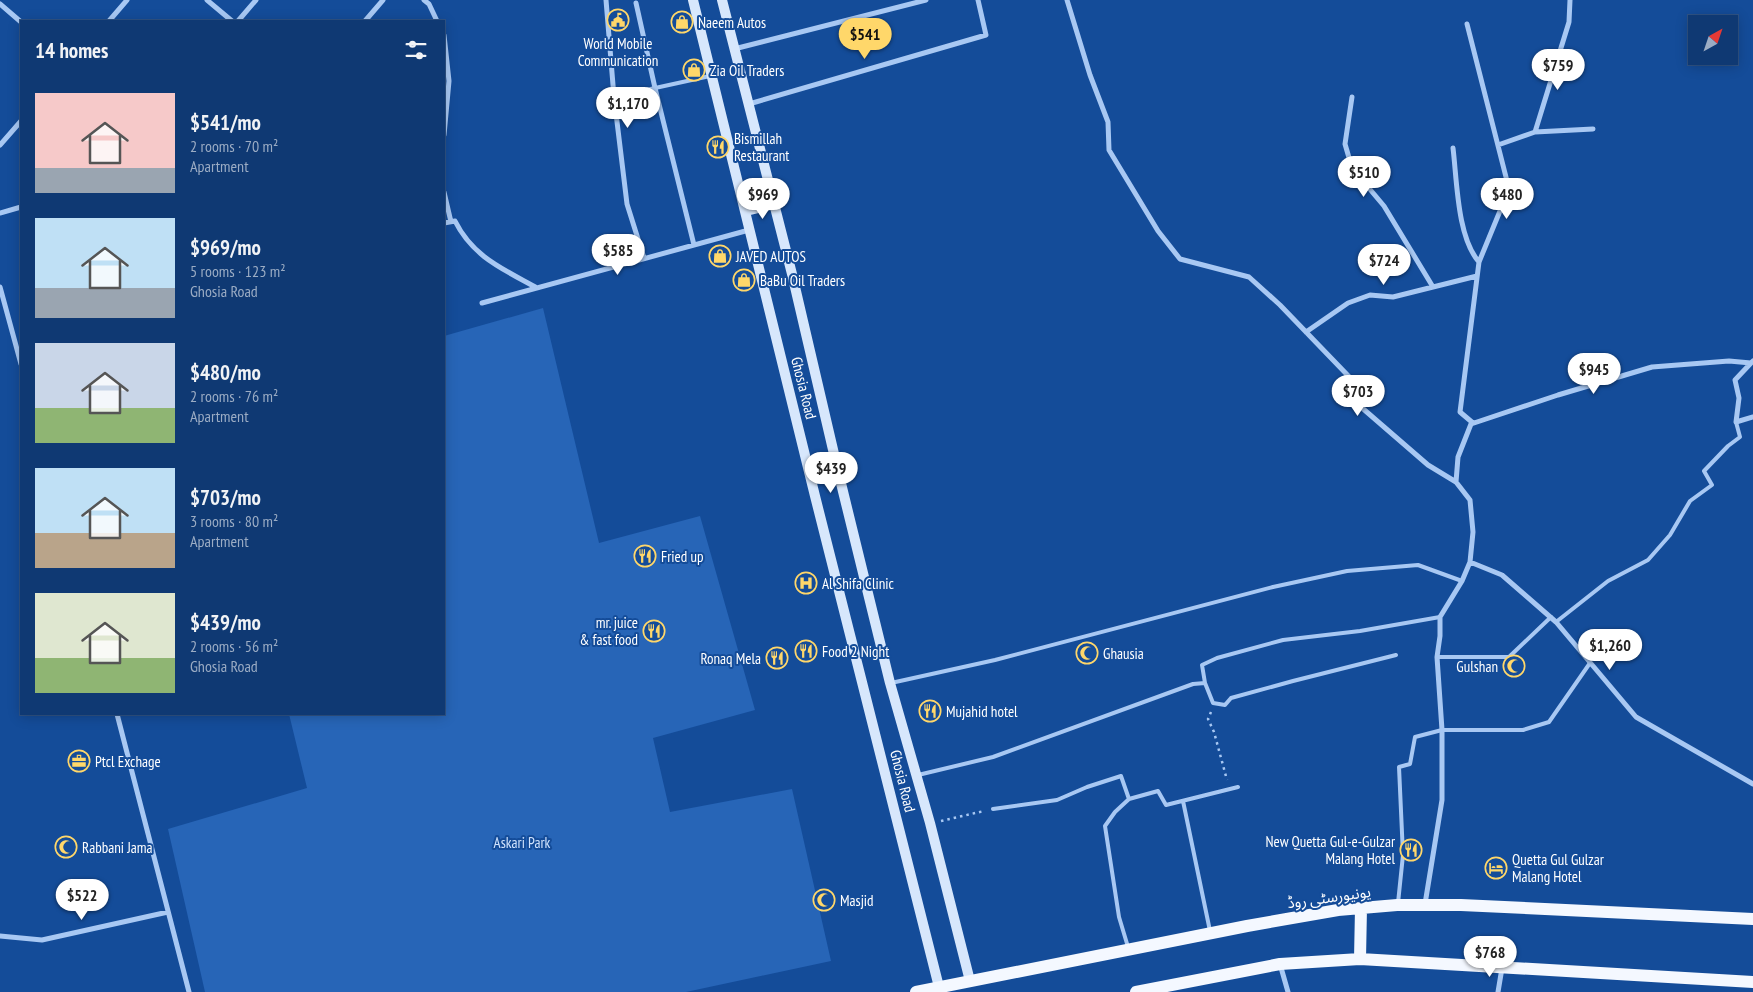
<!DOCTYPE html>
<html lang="en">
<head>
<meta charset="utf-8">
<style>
	:root { --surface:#0f3973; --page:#1d447b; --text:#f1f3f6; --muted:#9bacc4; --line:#2f5385; --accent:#ffd76a }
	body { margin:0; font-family:"PT Sans Narrow","Noto Sans Arabic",sans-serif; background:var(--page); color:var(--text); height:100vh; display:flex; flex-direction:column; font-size:19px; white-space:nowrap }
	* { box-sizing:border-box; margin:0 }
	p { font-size:16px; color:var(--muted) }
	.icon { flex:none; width:28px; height:28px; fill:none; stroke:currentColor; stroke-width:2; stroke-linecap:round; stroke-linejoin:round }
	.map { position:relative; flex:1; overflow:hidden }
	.sheet { position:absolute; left:20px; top:20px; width:425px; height:695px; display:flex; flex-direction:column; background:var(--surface); border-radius:0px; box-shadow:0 2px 12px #0003,0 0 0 1px var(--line) }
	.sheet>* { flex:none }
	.needle { width:32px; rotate:40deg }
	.controls { position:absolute; left:1688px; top:15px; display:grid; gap:10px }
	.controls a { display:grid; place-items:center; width:50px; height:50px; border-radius:0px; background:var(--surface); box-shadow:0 2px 12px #0003,0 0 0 1px var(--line); font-size:25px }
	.price { position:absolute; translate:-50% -42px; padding:0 11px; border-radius:18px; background:#fff; color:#222; font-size:16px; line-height:32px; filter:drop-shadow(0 1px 2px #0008) }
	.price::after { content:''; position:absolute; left:50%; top:30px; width:15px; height:11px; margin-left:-8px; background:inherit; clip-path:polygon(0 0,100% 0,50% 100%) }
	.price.selected { background:var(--accent); color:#111 }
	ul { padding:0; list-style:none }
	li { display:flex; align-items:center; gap:15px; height:125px; padding:0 15px }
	li span { display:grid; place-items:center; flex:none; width:140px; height:100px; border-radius:0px; color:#555 }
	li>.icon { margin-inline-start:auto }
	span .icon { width:60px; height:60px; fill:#fffc; stroke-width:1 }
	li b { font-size:21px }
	h2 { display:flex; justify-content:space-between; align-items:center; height:60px; padding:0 15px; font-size:21px }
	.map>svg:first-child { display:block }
	.green { fill:#2765b7 }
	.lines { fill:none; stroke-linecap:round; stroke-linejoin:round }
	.path { stroke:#a8c8f3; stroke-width:2.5; stroke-dasharray:2.5 4; stroke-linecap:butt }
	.service { stroke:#a8c8f3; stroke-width:4 }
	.minor { stroke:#a8c8f3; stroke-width:5 }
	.secondary { stroke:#d7e7fc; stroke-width:10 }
	.primary { stroke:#f4f8ff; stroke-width:12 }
	.labels { text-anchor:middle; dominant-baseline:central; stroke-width:4; stroke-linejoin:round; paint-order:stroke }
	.poi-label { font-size:15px; fill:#fff; stroke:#144c99; text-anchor:start }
	.street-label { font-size:15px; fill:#fff; stroke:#144c99 }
	.park-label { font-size:15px; fill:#d0e3fd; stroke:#144c99 }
</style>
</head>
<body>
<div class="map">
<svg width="1753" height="992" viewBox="0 0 1753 992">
	<rect width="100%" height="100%" fill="#144c99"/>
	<path class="green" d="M543 308 599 543 700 516 755 710 653 738 670 812 792 789 831 961 686 992H205L168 829 307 788 289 714H444V336Z"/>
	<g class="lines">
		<path class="path" d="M1211 712 1208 719 1214 732 1227 780
			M941 821 984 811"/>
		<path class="service" d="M614 97 710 76
			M1556 622 1608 581 1648 560 1670 535 1690 501 1712 485 1704 471 1728 446 1740 437 1736 422
			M1437 657H1509L1551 617
			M891 683 995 660 1273 587 1347 571 1418 565 1462 581
			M1205 683 1202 665 1217 658 1283 640 1360 631 1440 617
			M918 775 993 757 1193 684 1205 683 1213 703 1225 705 1231 698 1293 681 1396 655
			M1183 801 1210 931
			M993 809 1057 800 1087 787 1121 776 1129 799
			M1398 903 1403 855 1399 767 1410 764 1415 737 1442 730H1523L1549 722 1590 663
			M1128 947 1119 917 1105 826 1115 812 1129 799 1158 791 1166 805 1238 787"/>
		<path class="minor" d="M207 0 232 21
			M424 0 429 4 437 21
			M606 0 614 97 627 204 644 258
			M1067 0 1090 75 1108 122 1109 150 1158 231 1180 259 1249 277 1280 305 1359 387 1361 407 1428 465 1456 482 1470 500 1473 532 1470 562 1462 581 1440 617V636L1437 657 1442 730V800L1425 904
			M636 3 655 88 694 245
			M0 4 21 22
			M109 21 127 0
			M238 21 256 0
			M365 21 383 0
			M1467 24 1507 181 1500 211 1479 262 1460 412 1473 423
			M444 35 449 81 444 135
			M734 49 926 0
			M1352 97 1345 144 1352 168 1384 206 1433 287
			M749 104 986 35 978 0
			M1535 132 1593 129
			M0 145 21 121
			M1498 145 1535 132 1569 22 1570 0
			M1453 148C1457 180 1457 237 1479 262
			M444 192 451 222
			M0 213 21 207
			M444 223 455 221C473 257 503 269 537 288
			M0 287 21 364
			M482 303 749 230
			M1306 332 1348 303 1370 295 1393 297 1477 276
			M1751 363 1735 380 1739 398 1736 422 1753 417
			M1456 482 1458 457 1471 424 1558 395 1652 367 1729 361 1751 363 1753 361
			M1470 562 1502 575 1556 622 1636 717 1753 784
			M117 714 189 992
			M0 936 42 940 168 912
			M1280 964 1288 992
			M1498 992 1502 968"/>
		<path class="secondary" d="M693 0 815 496 939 987
			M722 0 792 274 838 471 890 683 930 823 970 981
			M746 211 774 204"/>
		<path class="primary" d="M1360 959 1361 908
			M916 992 1247 926 1338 910 1397 905H1461L1753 919
			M1136 992 1280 964 1360 959 1753 982"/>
	</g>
	<defs>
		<g id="civic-ring" transform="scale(1.125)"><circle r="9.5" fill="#144c99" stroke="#ffd76a" stroke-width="1.5"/><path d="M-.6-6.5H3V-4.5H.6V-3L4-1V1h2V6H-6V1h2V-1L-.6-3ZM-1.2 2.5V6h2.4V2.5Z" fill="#ffd76a"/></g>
		<g id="shop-ring" transform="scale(1.125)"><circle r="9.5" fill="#144c99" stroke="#ffd76a" stroke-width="1.5"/><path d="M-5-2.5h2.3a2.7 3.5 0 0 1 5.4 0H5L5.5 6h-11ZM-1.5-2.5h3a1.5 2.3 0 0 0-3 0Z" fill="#ffd76a"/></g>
		<g id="restaurant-ring" transform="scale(1.125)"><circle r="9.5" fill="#144c99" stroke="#ffd76a" stroke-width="1.5"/><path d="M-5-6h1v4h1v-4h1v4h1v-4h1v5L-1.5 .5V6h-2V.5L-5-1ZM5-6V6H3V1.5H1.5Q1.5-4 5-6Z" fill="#ffd76a"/></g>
		<g id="hospital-ring" transform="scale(1.125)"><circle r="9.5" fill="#144c99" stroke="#ffd76a" stroke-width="1.5"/><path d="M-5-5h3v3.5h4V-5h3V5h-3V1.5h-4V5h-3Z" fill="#ffd76a"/></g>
		<g id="mosque-ring" transform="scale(1.125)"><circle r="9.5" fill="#144c99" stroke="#ffd76a" stroke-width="1.5"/><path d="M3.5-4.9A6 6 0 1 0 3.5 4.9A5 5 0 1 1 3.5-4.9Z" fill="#ffd76a"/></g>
		<g id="office-ring" transform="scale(1.125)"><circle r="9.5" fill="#144c99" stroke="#ffd76a" stroke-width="1.5"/><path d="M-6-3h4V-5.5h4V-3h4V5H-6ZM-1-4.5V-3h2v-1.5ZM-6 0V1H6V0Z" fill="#ffd76a"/></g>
		<g id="hotel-ring" transform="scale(1.125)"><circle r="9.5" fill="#144c99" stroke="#ffd76a" stroke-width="1.5"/><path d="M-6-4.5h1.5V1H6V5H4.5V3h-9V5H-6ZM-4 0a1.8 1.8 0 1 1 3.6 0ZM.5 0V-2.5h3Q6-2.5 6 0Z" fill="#ffd76a"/></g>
	</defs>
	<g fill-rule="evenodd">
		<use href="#civic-ring" x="618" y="20"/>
		<use href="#shop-ring" x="682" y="22"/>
		<use href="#shop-ring" x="694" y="70"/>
		<use href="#restaurant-ring" x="718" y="147"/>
		<use href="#shop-ring" x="720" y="256"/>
		<use href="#shop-ring" x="744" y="280"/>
		<use href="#restaurant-ring" x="645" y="556"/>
		<use href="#hospital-ring" x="806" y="583"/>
		<use href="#restaurant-ring" x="654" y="631"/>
		<use href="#restaurant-ring" x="806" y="651"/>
		<use href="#mosque-ring" x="1087" y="653"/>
		<use href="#restaurant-ring" x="777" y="658"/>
		<use href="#mosque-ring" x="1514" y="666"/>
		<use href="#restaurant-ring" x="930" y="711"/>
		<use href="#office-ring" x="79" y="761"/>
		<use href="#mosque-ring" x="66" y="847"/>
		<use href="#restaurant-ring" x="1411" y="850"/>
		<use href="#hotel-ring" x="1496" y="868"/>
		<use href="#mosque-ring" x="824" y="900"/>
	</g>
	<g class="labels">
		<g class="poi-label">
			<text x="698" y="22">Naeem Autos</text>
			<text x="618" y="43" text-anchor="middle">World Mobile<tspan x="618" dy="17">Communication</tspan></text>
			<text x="710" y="70">Zia Oil Traders</text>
			<text x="734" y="138">Bismillah<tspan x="734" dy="17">Restaurant</tspan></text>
			<text x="736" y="256">JAVED AUTOS</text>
			<text x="760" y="280">BaBu Oil Traders</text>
			<text x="661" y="556">Fried up</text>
			<text x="822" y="583">Al Shifa Clinic</text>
			<text x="638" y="622" text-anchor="end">mr. juice<tspan x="638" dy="17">&amp; fast food</tspan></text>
			<text x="822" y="651">Food 2 Night</text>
			<text x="1103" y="653">Ghausia</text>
			<text x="761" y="658" text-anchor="end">Ronaq Mela</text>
			<text x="1498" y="666" text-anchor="end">Gulshan</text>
			<text x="946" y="711">Mujahid hotel</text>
			<text x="95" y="761">Ptcl Exchage</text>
			<text x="1395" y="841" text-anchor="end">New Quetta Gul-e-Gulzar<tspan x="1395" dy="17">Malang Hotel</tspan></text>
			<text x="82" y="847">Rabbani Jama</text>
			<text x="1512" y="859">Quetta Gul Gulzar<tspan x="1512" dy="17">Malang Hotel</tspan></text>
			<text x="840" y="900">Masjid</text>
		</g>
		<g class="street-label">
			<text transform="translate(804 388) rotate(76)">Ghosia Road</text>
			<text transform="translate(903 781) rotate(76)">Ghosia Road</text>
			<text transform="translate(1329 897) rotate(-8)">یونیورسٹی روڈ</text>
		</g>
		<g class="park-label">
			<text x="522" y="842">Askari Park</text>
		</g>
	</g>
</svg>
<div class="controls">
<a><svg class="needle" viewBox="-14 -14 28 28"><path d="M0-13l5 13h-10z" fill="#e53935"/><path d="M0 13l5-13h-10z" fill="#9bacc4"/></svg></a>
</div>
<b class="price selected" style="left:865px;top:60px">$541</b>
<b class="price" style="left:1558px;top:91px">$759</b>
<b class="price" style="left:628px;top:129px">$1,170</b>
<b class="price" style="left:1364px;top:198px">$510</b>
<b class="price" style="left:763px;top:220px">$969</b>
<b class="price" style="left:1507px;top:220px">$480</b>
<b class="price" style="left:618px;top:276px">$585</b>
<b class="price" style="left:1384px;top:286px">$724</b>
<b class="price" style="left:1594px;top:395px">$945</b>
<b class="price" style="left:1358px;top:417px">$703</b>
<b class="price" style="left:831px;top:494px">$439</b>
<b class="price" style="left:1610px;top:671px">$1,260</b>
<b class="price" style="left:82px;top:921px">$522</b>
<b class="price" style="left:1490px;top:978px">$768</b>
<section class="sheet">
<h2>14 homes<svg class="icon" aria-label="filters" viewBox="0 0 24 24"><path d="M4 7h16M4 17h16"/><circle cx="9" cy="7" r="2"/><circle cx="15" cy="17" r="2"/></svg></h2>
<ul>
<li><span style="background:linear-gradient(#f6c9c9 75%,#9aa5b1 0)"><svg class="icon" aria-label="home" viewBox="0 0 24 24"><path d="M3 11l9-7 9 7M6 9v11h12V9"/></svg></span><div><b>$541/mo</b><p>2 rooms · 70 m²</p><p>Apartment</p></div></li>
<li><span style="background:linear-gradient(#bfe0f5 70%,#9aa5b1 0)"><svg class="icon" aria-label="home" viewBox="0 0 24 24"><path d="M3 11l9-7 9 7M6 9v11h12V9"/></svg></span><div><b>$969/mo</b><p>5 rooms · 123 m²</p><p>Ghosia Road</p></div></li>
<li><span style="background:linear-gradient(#c9d6e8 65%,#8fb573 0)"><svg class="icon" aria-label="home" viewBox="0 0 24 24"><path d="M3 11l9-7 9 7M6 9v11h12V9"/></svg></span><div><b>$480/mo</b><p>2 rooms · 76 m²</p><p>Apartment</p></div></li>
<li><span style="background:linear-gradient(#bfe0f5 65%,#b9a48a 0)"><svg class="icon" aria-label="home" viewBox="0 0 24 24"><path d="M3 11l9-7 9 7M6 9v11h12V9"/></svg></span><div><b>$703/mo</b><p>3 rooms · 80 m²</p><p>Apartment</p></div></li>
<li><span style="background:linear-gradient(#dfe7d0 65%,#8fb573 0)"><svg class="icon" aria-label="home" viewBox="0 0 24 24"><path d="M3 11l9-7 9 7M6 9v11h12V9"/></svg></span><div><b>$439/mo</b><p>2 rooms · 56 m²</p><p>Ghosia Road</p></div></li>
</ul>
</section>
</div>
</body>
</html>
